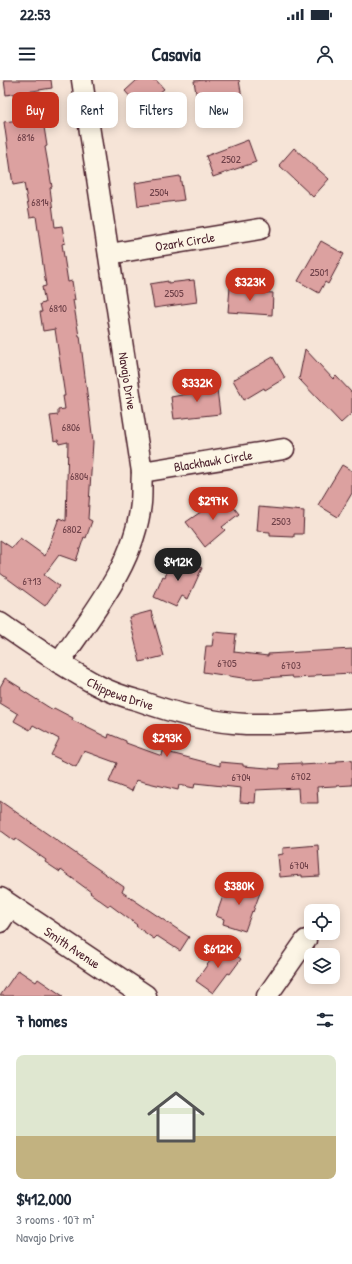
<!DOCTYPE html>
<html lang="en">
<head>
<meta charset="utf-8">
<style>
	:root { --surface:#fff; --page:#f2f2f3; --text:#1f2937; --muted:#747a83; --line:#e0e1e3; --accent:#c8321e }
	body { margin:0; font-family:"Patrick Hand",sans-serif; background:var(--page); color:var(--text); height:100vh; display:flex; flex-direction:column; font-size:15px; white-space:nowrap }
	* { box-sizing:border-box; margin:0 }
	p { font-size:13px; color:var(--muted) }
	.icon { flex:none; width:22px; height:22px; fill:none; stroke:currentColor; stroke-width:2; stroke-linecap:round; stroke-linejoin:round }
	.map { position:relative; height:916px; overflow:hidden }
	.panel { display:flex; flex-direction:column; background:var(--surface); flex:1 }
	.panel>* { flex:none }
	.hud { position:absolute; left:12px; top:12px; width:328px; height:36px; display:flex; gap:8px }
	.tools { position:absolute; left:304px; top:824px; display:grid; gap:8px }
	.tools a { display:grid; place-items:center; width:36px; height:36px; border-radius:8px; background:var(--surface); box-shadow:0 2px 10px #0003; font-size:20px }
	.price { position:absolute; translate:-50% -34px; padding:0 9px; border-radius:14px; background:var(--accent); color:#fff; font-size:13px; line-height:26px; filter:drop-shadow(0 1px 2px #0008) }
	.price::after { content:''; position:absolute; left:50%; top:24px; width:12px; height:9px; margin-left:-6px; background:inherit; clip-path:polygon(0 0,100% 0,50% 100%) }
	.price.on { background:#222; color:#fff }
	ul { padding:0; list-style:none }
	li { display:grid; align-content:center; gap:8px; height:212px; padding:0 16px }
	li+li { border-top:1px solid var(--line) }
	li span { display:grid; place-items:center; height:124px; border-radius:8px; color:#555 }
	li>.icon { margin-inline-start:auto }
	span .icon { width:72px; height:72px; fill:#fffc; stroke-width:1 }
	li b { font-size:17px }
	h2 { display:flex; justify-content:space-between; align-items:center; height:48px; padding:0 16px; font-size:17px }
	.tag { padding:0 14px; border-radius:8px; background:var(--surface); box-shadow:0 2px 10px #0003; font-size:14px; line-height:36px }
	.tag.on { background:var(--accent); color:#fff }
	.status { display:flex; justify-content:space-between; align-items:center; height:28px; padding:0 20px; background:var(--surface); direction:ltr }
	.status svg { height:11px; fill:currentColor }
	header { display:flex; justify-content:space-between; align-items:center; height:52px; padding:0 16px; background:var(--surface); font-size:18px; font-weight:700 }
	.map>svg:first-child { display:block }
	.building { fill:#dca1a0; stroke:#4a1f2b }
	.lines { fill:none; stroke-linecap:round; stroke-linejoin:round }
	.street-casing { stroke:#4a1f2b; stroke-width:23 }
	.secondary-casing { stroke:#4a1f2b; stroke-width:25 }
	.street { stroke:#fcf5e5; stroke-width:20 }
	.secondary { stroke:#fcf5e5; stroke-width:22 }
	.labels { text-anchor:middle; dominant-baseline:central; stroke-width:3.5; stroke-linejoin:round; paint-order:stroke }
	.number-label { font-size:11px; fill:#6e4048 }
	.street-label { font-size:13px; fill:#4a1f2b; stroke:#fcf5e5 }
</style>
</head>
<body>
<div class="status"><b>22:53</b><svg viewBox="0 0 49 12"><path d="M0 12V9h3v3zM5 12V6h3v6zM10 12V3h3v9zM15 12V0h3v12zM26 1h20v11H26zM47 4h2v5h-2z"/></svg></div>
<header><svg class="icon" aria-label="menu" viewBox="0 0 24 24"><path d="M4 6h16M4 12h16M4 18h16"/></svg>Casavia<svg class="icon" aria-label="person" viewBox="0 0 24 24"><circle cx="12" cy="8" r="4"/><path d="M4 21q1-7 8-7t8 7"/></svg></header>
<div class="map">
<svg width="352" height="916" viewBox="0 0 352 916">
	<rect width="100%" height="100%" fill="#f6e4d7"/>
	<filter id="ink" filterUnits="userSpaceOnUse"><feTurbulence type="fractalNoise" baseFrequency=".025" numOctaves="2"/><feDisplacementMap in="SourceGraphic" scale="8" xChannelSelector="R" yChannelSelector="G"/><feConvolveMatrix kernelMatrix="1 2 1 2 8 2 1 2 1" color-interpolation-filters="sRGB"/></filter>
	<g filter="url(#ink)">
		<path class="building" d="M4 0H51L52 8 6 15Z
			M137 0H156L164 9 140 28 125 11Z
			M205 0H239L242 18 227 21 228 22 208 25V24L198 25 194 1Z
			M41 37 42 47H44L47 66 45 67 52 107 50 108 55 147 62 146 65 163 62 164 68 202 72 201 75 220H73L79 256H80L93 362 88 439 92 441 86 458 84 457 76 481 59 475 44 495 59 506 45 526 0 493V460L12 468 20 458 45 476 59 438 66 441 68 362 59 364 58 360 54 361 50 336 58 335V330L65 329 63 316H65L55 249 43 251 40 232H42L40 224 45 223 42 207 46 206 36 136 30 137 24 103 13 105 4 42Z
			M248 60 256 82 213 97 206 76Z
			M294 68 329 99 313 117 279 85Z
			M180 96 184 120 138 126 135 103Z
			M321 161 344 174 328 204 325 202 319 213 298 201Z
			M194 200 197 222 154 228 150 204 168 201V203Z
			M230 207 248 208V211L273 213 272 235 228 232Z
			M305 269 333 299 336 296 352 313V333L341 343 299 299Z
			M273 277 285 298 265 310 264 308 244 320 233 300Z
			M212 304 213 311 217 309 220 334 174 339 171 317 193 313 192 307Z
			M342 385 352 391V413L338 437 318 425Z
			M224 415 239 434 222 447 225 450 205 467 186 442 205 429V430Z
			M259 427 304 431 303 454H294V457L270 456V452L257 451Z
			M174 476 202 488 188 519 182 516 176 527 154 517 163 496 165 497Z
			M151 531 164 576 140 582 129 537Z
			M214 552 236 554 234 572 268 576V574L352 569V593L315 595V597L293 598 292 596 249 599 203 592 206 566H212Z
			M5 598 21 608 20 609 53 630 54 628 73 638 72 640 108 658 109 654 126 661V663L162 676 163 671 220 686V682L243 684V686L280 689 279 684 301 683V685L337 683V681L352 680V705L317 707 318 723H299L298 708 256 710 255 723 240 722 241 708 195 703 194 708 179 705 178 710 136 700 132 711 109 702 117 683 84 671 76 687 51 675 59 659 33 645 30 650 14 641 18 634 0 623V607Z
			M0 721 124 807 122 812 189 857 180 871 157 856 154 859 136 846 137 845 110 825 108 826 90 813 91 812 61 790 60 792 45 782 46 780 16 759 15 761 0 750Z
			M318 765 320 796 302 797V795L280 797 278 775 283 774V768Z
			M238 802 261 810 253 832 252 831 245 851 223 844 224 839 216 836 223 816 228 818 233 804 237 805Z
			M221 865 241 879 230 894 228 893 213 913 196 901Z
			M18 890 36 902 38 899 63 916H0Z"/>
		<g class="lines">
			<g class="street-casing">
				<g id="street">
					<path id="s1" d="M109 174 260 149"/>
					<path id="s2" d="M142 392 284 369"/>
					<path id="s3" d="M0 543C32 565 63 587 97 605 110 612 125 617 140 621 173 633 210 642 246 644 281 645 317 641 352 639"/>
					<path d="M59 583C92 534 135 484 141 423 142 413 141 402 142 392L82 0"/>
					<path d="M0 842 10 827"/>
					<path d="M267 916 306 860"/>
				</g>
			</g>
			<g class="secondary-casing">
				<g id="secondary">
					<path id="s4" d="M0 819 145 916"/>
				</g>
			</g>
			<use href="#street" class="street"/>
			<use href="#secondary" class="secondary"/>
		</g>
	</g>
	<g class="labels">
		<g class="number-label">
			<text x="26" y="57">6816</text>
			<text x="231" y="79">2502</text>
			<text x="159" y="112">2504</text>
			<text x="40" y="122">6814</text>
			<text x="319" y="192">2501</text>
			<text x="174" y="213">2505</text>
			<text x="58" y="228">6810</text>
			<text x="71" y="347">6806</text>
			<text x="79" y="396">6804</text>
			<text x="281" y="441">2503</text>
			<text x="72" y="449">6802</text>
			<text x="32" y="501">6713</text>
			<text x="227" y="583">6705</text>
			<text x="291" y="585">6703</text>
			<text x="301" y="696">6702</text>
			<text x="241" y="697">6704</text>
			<text x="299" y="785">6704</text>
		</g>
		<g class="street-label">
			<text stroke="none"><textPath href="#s1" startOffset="77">Ozark Circle</textPath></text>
			<text transform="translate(128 301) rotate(81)">Navajo Drive</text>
			<text stroke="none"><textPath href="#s2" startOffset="72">Blackhawk Circle</textPath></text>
			<text stroke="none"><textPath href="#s3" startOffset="140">Chippewa Drive</textPath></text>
			<text stroke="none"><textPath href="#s4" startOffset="87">Smith Avenue</textPath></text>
		</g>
	</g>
</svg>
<div class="tools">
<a><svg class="icon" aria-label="locate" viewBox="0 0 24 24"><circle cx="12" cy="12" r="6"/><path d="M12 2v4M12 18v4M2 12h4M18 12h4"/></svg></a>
<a><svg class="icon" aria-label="layers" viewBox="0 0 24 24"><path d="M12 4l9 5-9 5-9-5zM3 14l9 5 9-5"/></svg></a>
</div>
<b class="price" style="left:250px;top:222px">$323K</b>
<b class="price" style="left:197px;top:323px">$332K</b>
<b class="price" style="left:213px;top:441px">$297K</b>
<b class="price on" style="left:178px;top:502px">$412K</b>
<b class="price" style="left:167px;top:678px">$293K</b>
<b class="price" style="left:239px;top:826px">$380K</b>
<b class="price" style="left:218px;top:889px">$612K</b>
<div class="hud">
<a class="tag on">Buy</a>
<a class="tag">Rent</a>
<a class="tag">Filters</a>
<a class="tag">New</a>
</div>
</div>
<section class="panel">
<h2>7 homes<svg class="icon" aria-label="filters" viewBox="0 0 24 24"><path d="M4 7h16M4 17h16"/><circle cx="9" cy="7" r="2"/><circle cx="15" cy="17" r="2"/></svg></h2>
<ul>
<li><span style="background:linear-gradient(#dfe7d0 65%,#c2b280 0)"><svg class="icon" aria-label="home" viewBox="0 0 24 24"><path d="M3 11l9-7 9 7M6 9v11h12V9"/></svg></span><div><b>$412,000</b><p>3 rooms · 107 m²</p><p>Navajo Drive</p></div></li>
</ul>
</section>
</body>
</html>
